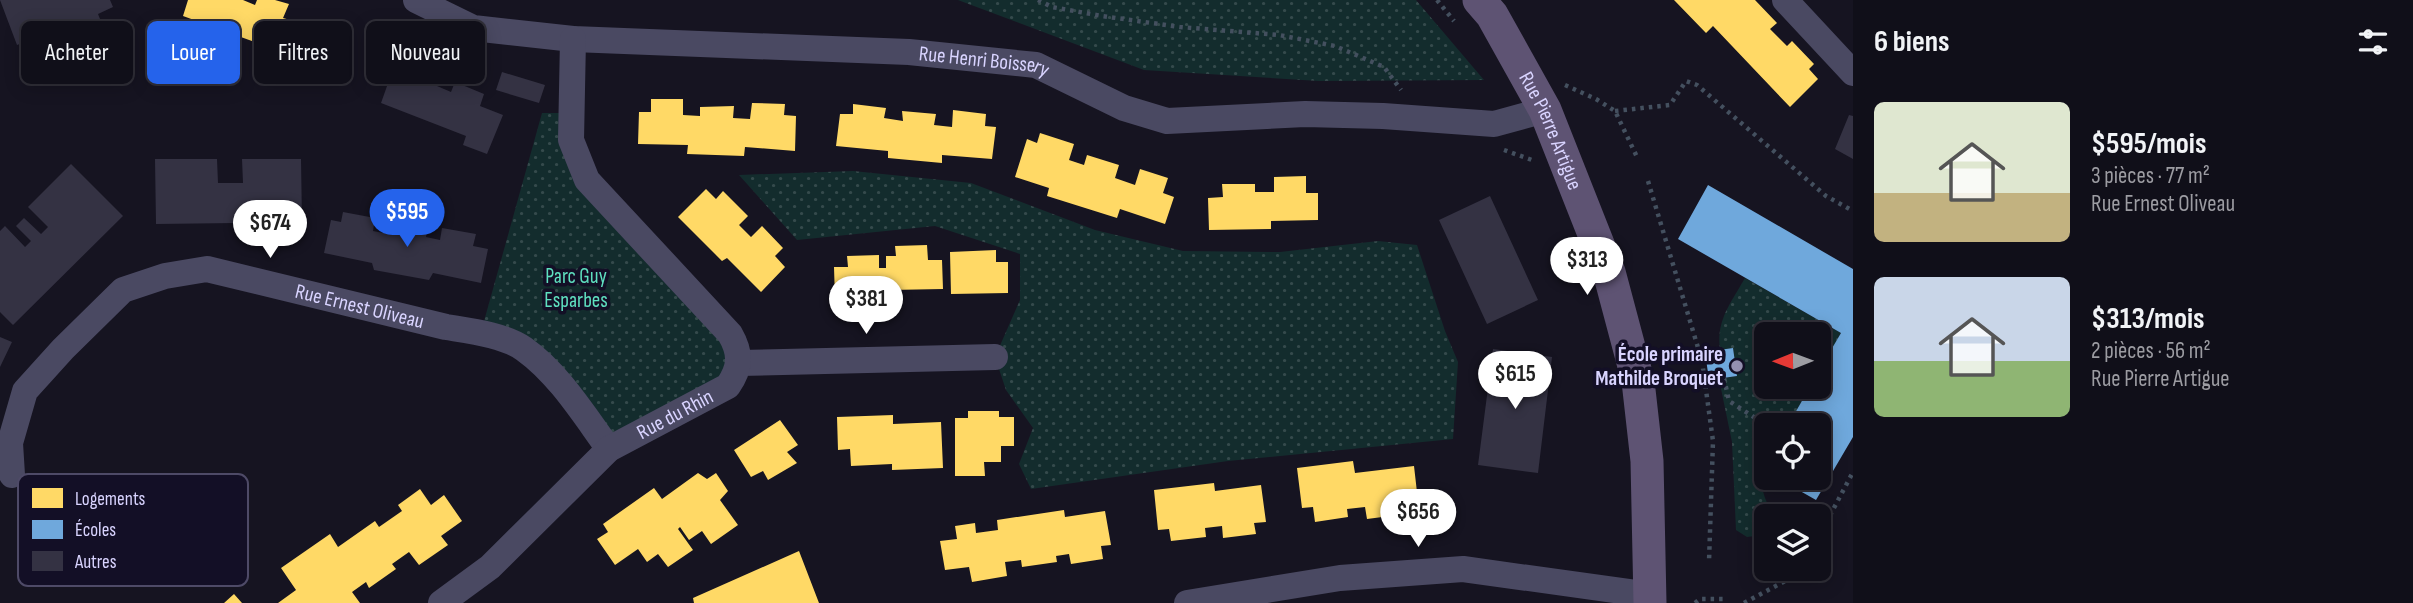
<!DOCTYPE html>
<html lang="fr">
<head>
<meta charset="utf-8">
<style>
	:root { --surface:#100f19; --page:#1e1d26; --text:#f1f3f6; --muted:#9c9ca2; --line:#302f38; --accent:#2563eb }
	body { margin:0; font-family:"Sofia Sans Condensed",sans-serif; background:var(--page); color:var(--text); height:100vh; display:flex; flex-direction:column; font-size:26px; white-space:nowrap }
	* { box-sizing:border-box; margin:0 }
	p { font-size:23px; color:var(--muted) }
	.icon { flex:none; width:38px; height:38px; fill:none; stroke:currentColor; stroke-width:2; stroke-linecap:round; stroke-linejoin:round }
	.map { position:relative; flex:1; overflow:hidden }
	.panel { display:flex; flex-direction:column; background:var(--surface); width:560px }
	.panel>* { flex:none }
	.guide { position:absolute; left:21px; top:21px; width:665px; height:63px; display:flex; gap:14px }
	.needle { width:46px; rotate:269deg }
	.buttons { position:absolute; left:1754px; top:322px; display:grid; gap:14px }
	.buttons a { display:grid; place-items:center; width:77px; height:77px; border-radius:10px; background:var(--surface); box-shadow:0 4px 18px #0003,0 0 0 2px var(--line); font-size:35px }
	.price { position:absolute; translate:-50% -60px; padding:0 16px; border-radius:24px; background:#fff; color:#222; font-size:23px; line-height:46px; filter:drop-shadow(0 2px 4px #0008) }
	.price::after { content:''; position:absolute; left:50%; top:42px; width:21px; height:16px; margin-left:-10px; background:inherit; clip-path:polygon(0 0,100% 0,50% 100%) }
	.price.active { background:var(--accent); color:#fff }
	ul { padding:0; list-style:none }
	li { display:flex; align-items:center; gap:21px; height:175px; padding:0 21px }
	li span { display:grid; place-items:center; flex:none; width:196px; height:140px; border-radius:10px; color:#555 }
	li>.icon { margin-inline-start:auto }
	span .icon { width:84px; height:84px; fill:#fffc; stroke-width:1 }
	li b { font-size:30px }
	h2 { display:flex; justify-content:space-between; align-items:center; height:84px; padding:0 21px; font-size:30px }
	.chip { padding:0 24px; border-radius:10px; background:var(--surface); box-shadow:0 4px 18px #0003,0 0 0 2px var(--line); font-size:24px; line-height:63px }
	.chip.active { background:var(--accent); color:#fff }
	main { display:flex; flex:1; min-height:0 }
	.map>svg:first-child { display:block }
	.grass { fill:url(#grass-dots) }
	.homes { fill:#ffd966 }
	.schools { fill:#6fa8dc }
	.building { fill:#343243 }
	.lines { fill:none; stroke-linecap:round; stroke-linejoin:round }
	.path { stroke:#44505f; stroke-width:4.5; stroke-dasharray:3.5 5; stroke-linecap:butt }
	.minor { stroke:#4a4962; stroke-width:26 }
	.major { stroke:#5e5373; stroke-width:33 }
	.poi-dot { fill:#9591b1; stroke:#130f26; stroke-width:2.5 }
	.labels { text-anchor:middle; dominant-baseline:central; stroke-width:7; stroke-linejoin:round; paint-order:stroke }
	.street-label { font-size:21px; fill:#d9d4ff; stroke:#130f26 }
	.park-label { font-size:21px; fill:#5fe0c0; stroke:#130f26 }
	.poi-label { font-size:21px; font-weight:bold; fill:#d9d4ff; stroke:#130f26; text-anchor:end }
	.key { fill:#130f26; stroke:#4e4a67; stroke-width:2 }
	.key-label { font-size:19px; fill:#d9d4ff }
</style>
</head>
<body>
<main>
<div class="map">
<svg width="1853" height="603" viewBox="0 0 1853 603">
	<defs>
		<pattern id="grass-dots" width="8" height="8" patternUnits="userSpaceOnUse" patternTransform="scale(1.75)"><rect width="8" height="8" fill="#132c2d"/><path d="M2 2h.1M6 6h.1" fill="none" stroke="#354a4c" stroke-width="1.8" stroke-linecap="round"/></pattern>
	</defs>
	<rect width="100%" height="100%" fill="#161421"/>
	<path class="grass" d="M958 0H1416L1484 80 1319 81 1144 70Z
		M542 113H571V140L730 334 736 374 609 449 556 378 481 332Z
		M853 171 971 183 1095 230 1183 251 1280 252 1378 241 1417 245 1445 331 1458 362 1453 439 1228 461 1031 489 1019 464 1033 428 1006 390 995 357 1020 300V254L935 226 797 240 739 175Z
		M1745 278 1841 333 1818 373V334H1766V387H1810L1788 425H1766V464C1758 477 1762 492 1768 505L1777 508 1785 502 1796 515 1766 516V529L1763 535 1747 537 1736 530 1732 442 1719 379 1737 376 1733 348 1720 350C1716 320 1731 303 1745 278Z"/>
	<path class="homes" d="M188 0H243L255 5 257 0H275L289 4 283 18 294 21 282 52 183 16Z
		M1674 0H1755L1777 23 1770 29 1787 46 1792 41 1814 64 1809 69 1818 79 1790 107 1713 26 1706 33Z
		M651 99H683V115L700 116V107L734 106 733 118 750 119 752 103 785 104 784 115 796 116 795 151 745 147 744 156 687 154 688 145 638 144 639 112H651Z
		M853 104 886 108 884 118 903 121 902 111 936 114 934 125 952 127 953 110 986 114 985 126 996 127 992 159 942 155V163L888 158V151L836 146 840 114H853Z
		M1040 133 1074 144 1069 160 1084 165 1087 155 1119 165 1115 178 1135 185 1140 169 1168 178 1163 193 1174 197 1165 224 1120 209 1117 218 1047 196 1049 188 1015 177 1027 139 1037 143Z
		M1306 176V193H1318V220L1271 221V229L1209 230 1208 198 1223 197 1222 184H1255V192H1274V177Z
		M706 189 716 199 723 191 748 216 739 225 751 237 762 226 783 248 775 256 785 267 761 292 727 258 722 261 678 217Z
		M927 245 928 260H942L943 289 890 290V297L835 299 834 267H848L847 256 879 255V268H886V256H896L895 246Z
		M996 250V262H1008V293L951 294 950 252Z
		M968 411H999V417H1014V446H1001V462H984L985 476H955V418H968Z
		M893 415V424L941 422 943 468 892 470V464L851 466 850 449 838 450 837 417Z
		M780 420 798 445 787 452 797 463 768 480 763 471 751 477 734 450Z
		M1353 461 1355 473 1414 466 1418 501 1396 503 1398 515 1367 519 1365 507 1347 509 1348 517 1315 522 1313 507 1302 508 1297 468Z
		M698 473 707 479 716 473 728 491 720 500 738 525 711 544 702 531 689 540 680 527 678 529 693 550 668 567 658 554 647 562 638 549 615 565 597 539 608 532 603 524 654 488 662 499Z
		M1214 483 1215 491 1261 485 1266 522 1254 523 1256 534 1223 538 1222 526 1205 528 1206 537 1171 541 1169 529 1158 530 1154 490Z
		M420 489 431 505 444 495 462 521 441 536 448 545 419 565 409 552 392 564 396 569 369 588 366 582 352 592 360 603H278L296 590 281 568 330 534 338 547 375 521 379 527 402 511 398 505Z
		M1064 510 1065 517 1105 511 1111 545 1101 546 1103 559 1071 564 1069 554 1056 556 1057 562 1022 567 1021 560 1005 562 1007 576 972 582 969 567 945 570 940 541 957 539 955 526 975 523 976 533 998 530 997 520Z
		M799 551 819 603H694L693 598Z
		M234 594 242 603H224Z"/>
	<path class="schools" d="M1708 185 1853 269V437L1816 500 1777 478H1818V425H1788L1810 387H1818V372L1841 333 1678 239Z
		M1733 348 1737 376 1709 380 1705 352Z"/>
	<path class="building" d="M0 0H110L113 7 98 14 100 19 83 26 86 31 54 44 52 39 36 45 33 39 17 45Z
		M408 63 442 75 437 86 451 92 455 82 484 94 480 106 503 115 487 154 463 145 466 136 381 103 392 72 403 75Z
		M502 72 545 85 539 103 496 90Z
		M1849 115 1853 116V159L1835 149Z
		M155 159H217L218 183H243L242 159H301L302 222 156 224Z
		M71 164 123 216 13 325 0 312V231L5 226 25 247 31 241 16 226 24 218 41 234 48 227 28 207Z
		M1490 196 1538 300 1487 324 1439 220Z
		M343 212 375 218 373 231 389 234 391 223 427 230 426 237 440 240 442 228 476 234 473 246 488 249 481 283 433 273 429 280 374 270 372 263 324 253 331 220 341 222Z
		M0 337 12 342 0 367Z
		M1493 349 1552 357 1538 473 1478 465Z"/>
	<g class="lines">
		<path class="path" d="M1038 0 1052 7 1102 16 1180 27 1279 35 1335 46 1384 67 1401 90
			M1437 0 1454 21
			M1565 85 1596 99 1615 111 1637 157
			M1615 111 1670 105 1686 81 1697 85 1826 196 1853 211
			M1504 150 1532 160
			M1648 181 1702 361 1713 441 1709 562
			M1724 378 1729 401 1766 425
			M1818 538 1853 472
			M1695 603 1700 599H1724
			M1744 603 1789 579 1802 569"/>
		<g class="minor">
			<path id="s1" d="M416 0 473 28 573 39 909 52 1036 65 1124 108 1167 121 1305 114 1383 116 1494 124 1545 110"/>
			<path d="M1785 0 1853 73"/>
			<path d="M739 363 995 357"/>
			<path id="s2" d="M12 475 10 443 25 391 63 349 123 290 165 276 207 269 446 327C470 331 504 335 524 349 559 374 584 415 609 449"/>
			<path id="s3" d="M441 603 490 567 609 449 728 386C741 367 741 353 730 334L587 180 571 140 573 39"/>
			<path d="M1187 603 1340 578 1463 569 1650 595"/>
		</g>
		<path class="major" id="s4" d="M1479 0 1492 15 1545 110 1609 272 1638 381 1647 461 1650 603"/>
	</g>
	<circle class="poi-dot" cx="1737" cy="366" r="7"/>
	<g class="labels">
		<g class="street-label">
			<text stroke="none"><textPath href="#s1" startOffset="576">Rue Henri Boissery</textPath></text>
			<text stroke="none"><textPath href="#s4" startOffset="150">Rue Pierre Artigue</textPath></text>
			<text stroke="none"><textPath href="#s2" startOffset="471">Rue Ernest Oliveau</textPath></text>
			<text stroke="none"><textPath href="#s3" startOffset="303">Rue du Rhin</textPath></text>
		</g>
		<g class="park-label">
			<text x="576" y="276">Parc Guy<tspan x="576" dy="24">Esparbes</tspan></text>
		</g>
		<g class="poi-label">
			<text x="1723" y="354">École primaire<tspan x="1723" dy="24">Mathilde Broquet</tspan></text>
		</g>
	</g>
	<rect x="18" y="474" width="230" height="112" rx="10" class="key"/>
	<rect x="32" y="488" width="31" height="20" fill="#ffd966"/>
	<rect x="32" y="520" width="31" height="19" fill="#6fa8dc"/>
	<rect x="32" y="551" width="31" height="20" fill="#343243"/>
	<g class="key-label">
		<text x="75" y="505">Logements</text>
		<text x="75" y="536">Écoles</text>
		<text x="75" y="568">Autres</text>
	</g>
</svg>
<div class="buttons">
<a><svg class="needle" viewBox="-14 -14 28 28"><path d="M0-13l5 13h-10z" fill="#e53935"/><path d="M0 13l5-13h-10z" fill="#9c9ca2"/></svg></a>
<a><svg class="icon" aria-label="locate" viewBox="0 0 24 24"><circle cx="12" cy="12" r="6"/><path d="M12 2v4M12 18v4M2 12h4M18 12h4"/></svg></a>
<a><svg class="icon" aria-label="layers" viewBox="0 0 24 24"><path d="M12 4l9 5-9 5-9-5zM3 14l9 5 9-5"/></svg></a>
</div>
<b class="price active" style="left:407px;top:249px">$595</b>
<b class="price" style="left:270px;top:260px">$674</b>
<b class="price" style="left:1587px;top:297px">$313</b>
<b class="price" style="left:866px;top:336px">$381</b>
<b class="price" style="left:1515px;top:411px">$615</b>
<b class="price" style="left:1418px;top:549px">$656</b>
<div class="guide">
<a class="chip">Acheter</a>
<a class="chip active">Louer</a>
<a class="chip">Filtres</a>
<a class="chip">Nouveau</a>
</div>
</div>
<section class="panel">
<h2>6 biens<svg class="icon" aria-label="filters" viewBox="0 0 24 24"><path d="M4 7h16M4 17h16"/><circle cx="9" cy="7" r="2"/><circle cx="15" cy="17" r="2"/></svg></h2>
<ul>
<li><span style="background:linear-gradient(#dfe7d0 65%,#c2b280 0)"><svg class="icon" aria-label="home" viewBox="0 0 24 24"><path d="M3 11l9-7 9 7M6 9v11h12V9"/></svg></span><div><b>$595/mois</b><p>3 pièces · 77 m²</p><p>Rue Ernest Oliveau</p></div></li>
<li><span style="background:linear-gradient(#c9d6e8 60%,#8fb573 0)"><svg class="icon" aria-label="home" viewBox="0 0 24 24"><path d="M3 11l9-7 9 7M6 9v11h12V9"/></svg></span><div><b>$313/mois</b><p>2 pièces · 56 m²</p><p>Rue Pierre Artigue</p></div></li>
</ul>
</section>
</main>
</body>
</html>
